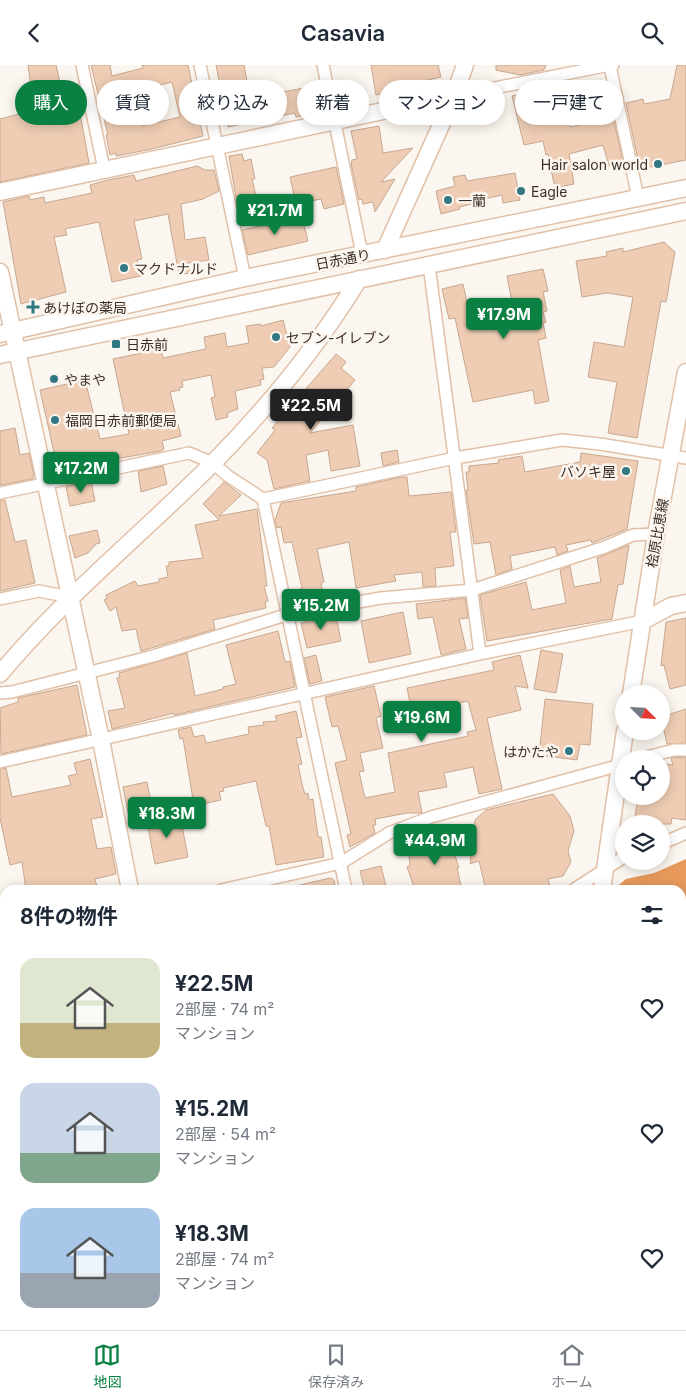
<!DOCTYPE html>
<html lang="ja">
<head>
<meta charset="utf-8">
<style>
	:root { --surface:#fff; --page:#f6f6f7; --text:#1f2937; --muted:#747a83; --line:#e0e1e3; --accent:#0b8043 }
	body { margin:0; font-family:Inter,"Noto Sans JP",sans-serif; background:var(--page); color:var(--text); height:100vh; display:flex; flex-direction:column; font-size:19px; white-space:nowrap }
	* { box-sizing:border-box; margin:0 }
	p { font-size:16px; color:var(--muted) }
	.icon { flex:none; width:28px; height:28px; fill:none; stroke:currentColor; stroke-width:2; stroke-linecap:round; stroke-linejoin:round }
	.map { position:relative; flex:1; overflow:hidden }
	.drawer { position:absolute; left:0px; top:820px; width:686px; height:445px; display:flex; flex-direction:column; background:var(--surface); border-radius:15px 15px 0 0; box-shadow:0 2px 12px #0003 }
	.drawer>* { flex:none }
	.banner { position:absolute; left:15px; top:15px; width:656px; height:45px; display:flex; gap:10px }
	.needle { width:32px; rotate:114deg }
	.controls { position:absolute; left:615px; top:620px; display:grid; gap:10px }
	.controls a { display:grid; place-items:center; width:55px; height:55px; border-radius:50%; background:var(--surface); box-shadow:0 2px 12px #0003; font-size:25px }
	.price { position:absolute; translate:-50% -42px; padding:0 11px; border-radius:5px; background:var(--accent); color:#fff; font-size:16px; line-height:32px; filter:drop-shadow(0 1px 2px #0008) }
	.price::after { content:''; position:absolute; left:50%; top:30px; width:15px; height:11px; margin-left:-8px; background:inherit; clip-path:polygon(0 0,100% 0,50% 100%) }
	.price.on { background:#222; color:#fff }
	ul { padding:0; list-style:none }
	li { display:flex; align-items:center; gap:15px; height:125px; padding:0 20px }
	li span { display:grid; place-items:center; flex:none; width:140px; height:100px; border-radius:15px; color:#555 }
	li>.icon { margin-inline-start:auto }
	span .icon { width:60px; height:60px; fill:#fffc; stroke-width:1 }
	li b { font-size:21px }
	h2 { display:flex; justify-content:space-between; align-items:center; height:60px; padding:0 20px; font-size:21px }
	.chip { padding:0 18px; border-radius:22px; background:var(--surface); box-shadow:0 2px 12px #0003; font-size:18px; line-height:45px }
	.chip.on { background:var(--accent); color:#fff }
	header { display:flex; justify-content:space-between; align-items:center; height:65px; padding:0 20px; background:var(--surface); font-size:22px; font-weight:600 }
	.dock { display:flex; justify-content:space-around; align-items:center; height:70px; border-top:1px solid var(--line); background:var(--surface); font-size:14px; color:var(--muted) }
	.dock a { display:grid; justify-items:center; gap:2px }
	.dock .on { color:var(--accent) }
	.map>svg:first-child { display:block }
	.green { fill:#f7bf93 }
	.water { fill:#e79a5b }
	.building { fill:#eecdb4; stroke:#c7a890; fill-rule:evenodd }
	.lines { fill:none; stroke-linecap:round; stroke-linejoin:round }
	.street-casing { stroke:#e1c0a8; stroke-width:14 }
	.secondary-casing { stroke:#e1c0a8; stroke-width:19 }
	.street { stroke:#fff; stroke-width:11 }
	.secondary { stroke:#fff; stroke-width:16 }
	.poi-dot { fill:#317883; stroke:#fcf6f0; stroke-width:2 }
	.labels { text-anchor:middle; dominant-baseline:central; stroke-width:5; stroke-linejoin:round; paint-order:stroke }
	.poi-label { font-size:14px; fill:#3b2f25; stroke:#fcf6f0; text-anchor:start }
	.street-label { font-size:14px; fill:#3b2f25; stroke:#fcf6f0 }
</style>
</head>
<body>
<header><svg class="icon" aria-label="back" viewBox="0 0 24 24"><path d="M15 5l-7 7 7 7"/></svg>Casavia<svg class="icon" aria-label="search" viewBox="0 0 24 24"><circle cx="10" cy="10" r="6"/><path d="M15 15l6 6"/></svg></header>
<div class="map">
<svg width="686" height="1265" viewBox="0 0 686 1265">
	<rect width="100%" height="100%" fill="#fcf6f0"/>
	<path class="green" d="M462 1260H552L553 1265H457Z"/>
	<path class="water" d="M686 794V928L681 932V825H613L626 814 654 808Z
		M151 1260H314L319 1265H146Z"/>
	<path class="building" d="M28 0H56L62 27 76 26 89 98 0 117V54L34 45Z
		M91 0H110L112 11 143 3 142 0H188L203 71 152 84 116 91V88L110 90 106 70H108ZM172 17 180 52 142 61 135 26Z
		M216 0H244L249 27 254 26 255 32 315 21 318 47 296 52 295 48 228 62Z
		M371 0H438L441 12 419 17 420 20 376 30Z
		M496 0H546L544 5 520 10 496 5Z
		M677 0H686V95L640 104 626 38 643 34 644 39 670 34Z
		M562 19 571 62 613 52 623 97 609 101 603 80 569 89 574 119 559 122 558 118 554 119 548 89 546 90 543 76 524 80 512 31Z
		M379 61 383 88 413 83 381 117 395 114 375 147 373 137 363 139 362 134 359 135 351 99 352 95 357 94 351 66Z
		M242 89 244 96 251 94 255 114H252L257 135 237 139 229 91Z
		M197 101 205 105H214L219 126 203 134 181 139 185 175 205 172 209 195 188 198 190 208 179 210 168 149 134 156 142 194 137 195 141 211 112 217 99 157 65 164 67 170 54 172 66 227 21 239 3 137 29 131 30 135 44 132 45 138 92 128 90 120 108 115 134 110 136 116Z
		M336 102 344 139 324 144 321 134 296 139 290 112Z
		M515 108 520 135 503 138 502 130 471 137 472 139 459 142 460 144 441 149 436 126 455 121 453 112 465 110 467 116Z
		M302 152 308 176 248 190 242 165Z
		M664 177 675 187 666 237 661 236 637 373 608 368 617 317 588 312 594 277 624 282 633 232 607 228 582 232 576 196 607 191 606 187 623 183V187Z
		M543 204 548 226 543 227 547 246 543 247 546 257 543 258 546 273 538 275 549 336 535 339 533 325 473 337 455 253 449 254 442 224 463 219 470 251 513 242 507 211Z
		M283 255 290 282 274 302 262 303 264 314 260 315 261 320 235 326 238 344 227 348 228 352 216 355 211 333 215 332 211 310 182 316 183 322 179 323 180 325 170 327 181 371 162 376 164 384 161 386 104 396 105 398 60 408 53 403 51 397 56 396 40 325 85 315 100 374 129 369 113 294 161 284 163 293 206 284 204 272 225 268 227 282 249 278 246 261 261 259V261Z
		M336 289 346 297 341 303 355 315 310 368 353 360 360 401 331 406 328 385 306 390 310 416 274 424 267 395 257 388 275 365 272 363Z
		M15 363 20 390 29 388 34 411 32 414 0 420V366Z
		M397 385 399 397 383 401 381 388Z
		M581 388 638 396 627 464 592 478 591 475 566 480 568 486 557 490 555 482 510 491 512 504 496 510 490 477 474 479 466 425H468L466 407H469V401L499 398 498 395 522 391 525 407 580 397Z
		M163 401 167 419 141 427 138 406Z
		M401 412H407L409 431 451 427 456 467H450L454 501 435 503 436 521 423 522 422 507 394 510 396 516 356 523 349 477 317 484 324 517 321 518 324 535 302 539 300 524 302 523 292 477 284 478 281 462 277 463 275 455 281 438 356 426V422Z
		M91 416 95 436 70 441 66 422Z
		M224 417 241 430 219 451 257 444 267 521H264L268 536 265 537 266 543 213 555 215 564 141 586 136 564 122 566 116 542 110 546 104 535 107 533 106 530 135 516 138 521 159 517V514L168 512 166 501H169V497L203 493 195 460 219 455 203 439Z
		M0 435H5L15 477 26 475 35 518 0 526Z
		M97 465 100 478 96 479 88 488 75 493 69 471Z
		M629 480 623 519 618 520 612 554 487 576 480 530 526 517 532 545 566 538 560 505 570 501 574 522 601 517 597 493Z
		M465 533 468 553 459 554 466 584 441 590 433 552 418 554 416 539Z
		M403 547 411 589 369 598 361 556Z
		M327 550 328 552 336 551 341 576 307 583 301 558 306 557 305 554Z
		M686 553V620L670 624 664 600 661 601 666 557Z
		M278 566 285 597 290 596 295 622 174 650V648L112 664 108 646 125 643 117 613 120 612 119 608 187 588 195 631 223 624V622L236 619 226 580Z
		M541 585 563 589 556 628 534 624Z
		M316 590 322 616 310 619 304 593Z
		M520 590 528 623 515 621 521 645 487 653 502 724 479 729 473 702 444 708 447 722 418 727 422 748H407L375 754 376 760H373L375 768 350 782 347 770 351 769 335 698 347 695 338 661 332 662 325 632 374 621 381 651 376 653 383 683 360 688 364 706 359 707 365 733 395 727 388 688 468 671 467 667 476 665 468 636 412 648 407 623 494 605 492 597Z
		M77 620 87 670 1 689 0 643 18 637V633Z
		M545 634 593 639 590 680 580 679 577 695 539 690Z
		M686 644V678L667 679 661 652Z
		M296 646 302 672 296 673 302 699 298 700 303 723 305 729 308 728 309 735 313 734 318 772H321L324 792 276 800 269 761H266L256 716 223 723 224 726 219 727 221 735 194 741 183 673 180 674 178 665 191 662 194 672 204 670 206 678 249 669 248 662 264 660 263 657 277 656 275 651Z
		M686 692V755L672 753 671 759H634L638 731H661V698L673 700 671 693Z
		M90 694 103 752 91 754 97 784 111 782 116 809 95 814 98 825H26L22 797 10 800 0 753V704L6 703 12 732 71 720 68 711 77 709 74 698Z
		M147 717 153 747 129 752 123 722Z
		M553 729 570 751 574 766 568 786 571 797 563 811 548 814 550 821 542 825H486L479 796 470 799 475 755 486 745Z
		M180 750 188 792 155 799 147 757Z
		M437 761 447 786 453 784 459 803H457L462 825H415L407 802 410 800 409 791 431 784 424 767Z
		M381 801 387 825H365L360 806Z
		M330 813 334 815 336 825H300V820Z"/>
	<g class="lines">
		<g class="street-casing">
			<path id="street" d="M82 0 104 104
				M200 0 245 213
				M323 0 362 189
				M613 0 610 1 638 133
				M454 31 610 0
				M429 200 480 589
				M0 428 189 388 213 398 228 411 263 434 346 825
				M263 434 455 393 562 375 600 379 686 393
				M0 534 39 526 70 532
				M0 628 12 627 153 591 289 549 381 533 472 525 605 482 633 470 656 469
				M638 694 674 685H686
				M0 697 480 589 643 556
				M661 779 686 768
				M221 825 341 798 389 768 431 752 624 699
				M573 825 624 792
				M0 870 5 869
				M681 957 686 954
				M0 1013 5 1012
				M0 1120 5 1119
				M0 1260 5 1257
				M100 1265 104 1260
				M367 1265 373 1260"/>
		</g>
		<g class="secondary-casing">
			<path id="secondary" d="M0 127 454 31
				M385 185 454 31 465 0
				M0 207 101 675 130 825
				M0 269 245 213 686 123
				M0 290 686 146
				M643 556 671 541 686 538
				M0 609C64 532 142 469 213 398 268 342 318 281 359 214
				M631 629 656 469 686 307
				M602 825 625 666
				M681 1182 686 1181
				M648 1260 649 1265"/>
		</g>
		<use href="#street" class="street"/>
		<use href="#secondary" class="secondary"/>
	</g>
	<g class="poi-dot">
		<circle cx="658" cy="99" r="5"/>
		<circle cx="521" cy="126" r="5"/>
		<circle cx="448" cy="135" r="5"/>
		<circle cx="124" cy="203" r="5"/>
		<path d="M30.5 234.5h5v5h5v5h-5v5h-5v-5h-5v-5h5z"/>
		<circle cx="276" cy="272" r="5"/>
		<rect x="111" y="274" width="10" height="10" rx="2.5"/>
		<circle cx="54" cy="314" r="5"/>
		<circle cx="55" cy="355" r="5"/>
		<circle cx="626" cy="406" r="5"/>
		<circle cx="569" cy="686" r="5"/>
	</g>
	<g class="labels">
		<g class="poi-label">
			<text x="648" y="99" text-anchor="end">Hair salon world</text>
			<text x="531" y="126">Eagle</text>
			<text x="458" y="135">一蘭</text>
			<text x="134" y="203">マクドナルド</text>
			<text x="43" y="242">あけぼの薬局</text>
			<text x="286" y="272">セブン-イレブン</text>
			<text x="126" y="279">日赤前</text>
			<text x="64" y="314">やまや</text>
			<text x="65" y="355">福岡日赤前郵便局</text>
			<text x="616" y="406" text-anchor="end">バソキ屋</text>
			<text x="559" y="686" text-anchor="end">はかたや</text>
		</g>
		<g class="street-label">
			<text transform="translate(343 194) rotate(-11)">日赤通り</text>
			<text transform="translate(657 468) rotate(-80)">桧原比恵線</text>
		</g>
	</g>
</svg>
<div class="controls">
<a><svg class="needle" viewBox="-14 -14 28 28"><path d="M0-13l5 13h-10z" fill="#e53935"/><path d="M0 13l5-13h-10z" fill="#747a83"/></svg></a>
<a><svg class="icon" aria-label="locate" viewBox="0 0 24 24"><circle cx="12" cy="12" r="6"/><path d="M12 2v4M12 18v4M2 12h4M18 12h4"/></svg></a>
<a><svg class="icon" aria-label="layers" viewBox="0 0 24 24"><path d="M12 4l9 5-9 5-9-5zM3 14l9 5 9-5"/></svg></a>
</div>
<b class="price" style="left:275px;top:171px">¥21.7M</b>
<b class="price" style="left:504px;top:275px">¥17.9M</b>
<b class="price on" style="left:311px;top:366px">¥22.5M</b>
<b class="price" style="left:81px;top:429px">¥17.2M</b>
<b class="price" style="left:321px;top:566px">¥15.2M</b>
<b class="price" style="left:422px;top:678px">¥19.6M</b>
<b class="price" style="left:167px;top:774px">¥18.3M</b>
<b class="price" style="left:435px;top:801px">¥44.9M</b>
<div class="banner">
<a class="chip on">購入</a>
<a class="chip">賃貸</a>
<a class="chip">絞り込み</a>
<a class="chip">新着</a>
<a class="chip">マンション</a>
<a class="chip">一戸建て</a>
</div>
<section class="drawer">
<h2>8件の物件<svg class="icon" aria-label="filters" viewBox="0 0 24 24"><path d="M4 7h16M4 17h16"/><circle cx="9" cy="7" r="2"/><circle cx="15" cy="17" r="2"/></svg></h2>
<ul>
<li><span style="background:linear-gradient(#dfe7d0 65%,#c2b280 0)"><svg class="icon" aria-label="home" viewBox="0 0 24 24"><path d="M3 11l9-7 9 7M6 9v11h12V9"/></svg></span><div><b>¥22.5M</b><p>2部屋 · 74 m²</p><p>マンション</p></div><svg class="icon" aria-label="heart" viewBox="0 0 24 24"><path d="M12 20l-8-8c-3-5 5-10 8-4 3-6 11-1 8 4z"/></svg></li>
<li><span style="background:linear-gradient(#c9d6e8 70%,#7fa58c 0)"><svg class="icon" aria-label="home" viewBox="0 0 24 24"><path d="M3 11l9-7 9 7M6 9v11h12V9"/></svg></span><div><b>¥15.2M</b><p>2部屋 · 54 m²</p><p>マンション</p></div><svg class="icon" aria-label="heart" viewBox="0 0 24 24"><path d="M12 20l-8-8c-3-5 5-10 8-4 3-6 11-1 8 4z"/></svg></li>
<li><span style="background:linear-gradient(#a9c7e8 65%,#9aa5b1 0)"><svg class="icon" aria-label="home" viewBox="0 0 24 24"><path d="M3 11l9-7 9 7M6 9v11h12V9"/></svg></span><div><b>¥18.3M</b><p>2部屋 · 74 m²</p><p>マンション</p></div><svg class="icon" aria-label="heart" viewBox="0 0 24 24"><path d="M12 20l-8-8c-3-5 5-10 8-4 3-6 11-1 8 4z"/></svg></li>
</ul>
</section>
</div>
<nav class="dock">
<a class="on"><svg class="icon" aria-label="map" viewBox="0 0 24 24"><path d="M3 6l6-2 6 2 6-2v14l-6 2-6-2-6 2zM9 4v14M15 6v14"/></svg>地図</a>
<a><svg class="icon" aria-label="saved" viewBox="0 0 24 24"><path d="M7 4h10v16l-5-4-5 4z"/></svg>保存済み</a>
<a><svg class="icon" aria-label="home" viewBox="0 0 24 24"><path d="M3 11l9-7 9 7M6 9v11h12V9"/></svg>ホーム</a>
</nav>
</body>
</html>
